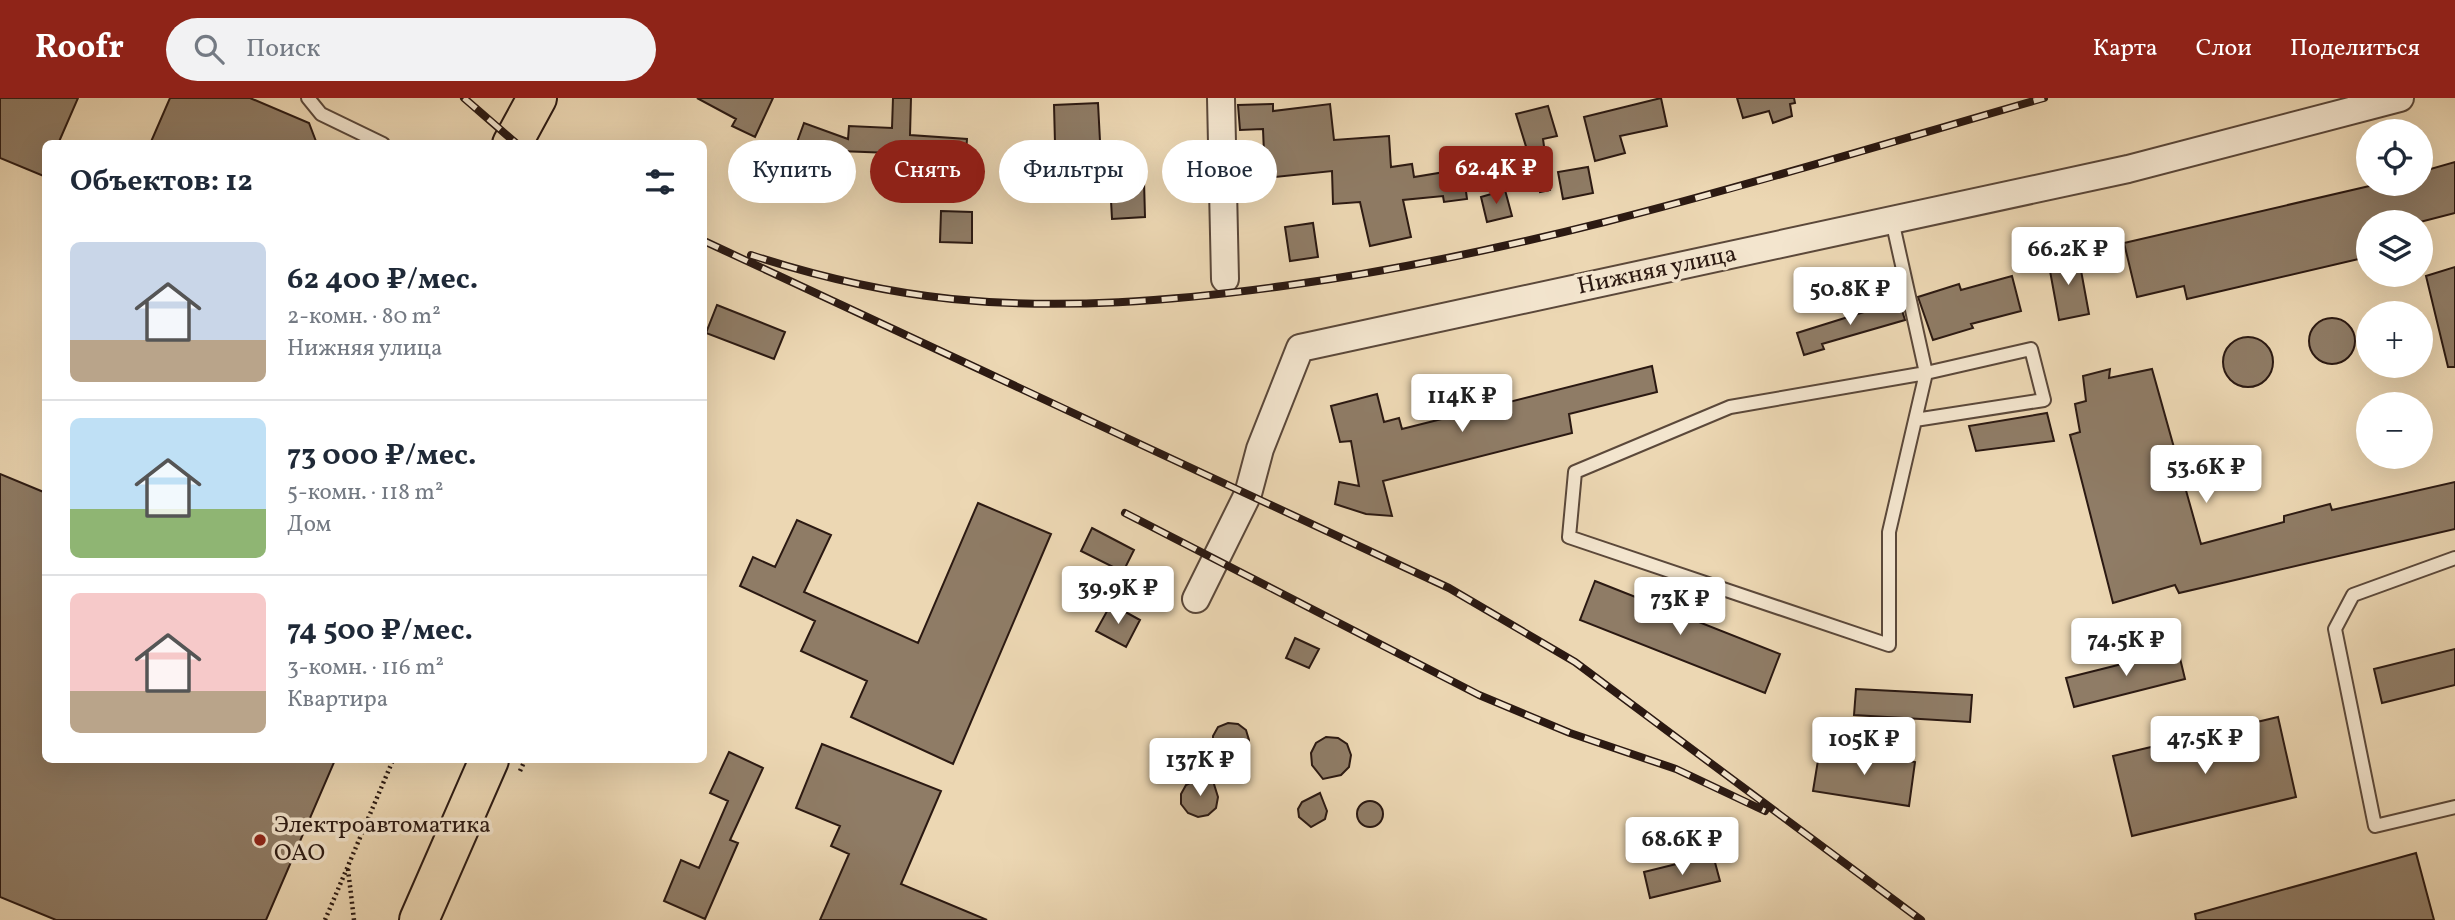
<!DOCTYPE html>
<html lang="ru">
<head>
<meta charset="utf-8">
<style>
	:root { --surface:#fff; --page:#f2f2f3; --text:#1f2937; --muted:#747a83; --line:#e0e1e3; --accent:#8f2418 }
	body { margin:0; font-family:Vollkorn,serif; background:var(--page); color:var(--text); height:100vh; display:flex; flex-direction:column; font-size:26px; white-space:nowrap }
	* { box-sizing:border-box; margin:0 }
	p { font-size:23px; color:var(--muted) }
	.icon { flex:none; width:38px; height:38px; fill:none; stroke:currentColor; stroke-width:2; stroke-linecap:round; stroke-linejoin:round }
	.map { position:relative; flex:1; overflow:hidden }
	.side { position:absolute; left:42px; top:42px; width:665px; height:623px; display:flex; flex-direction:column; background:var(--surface); border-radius:10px; box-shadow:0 7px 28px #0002 }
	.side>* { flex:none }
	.hud { position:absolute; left:728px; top:42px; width:665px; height:63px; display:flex; gap:14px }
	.buttons { position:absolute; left:2356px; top:21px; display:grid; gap:14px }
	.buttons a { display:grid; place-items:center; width:77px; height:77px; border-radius:50%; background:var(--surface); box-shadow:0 7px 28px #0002; font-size:35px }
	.price { position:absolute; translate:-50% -60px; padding:0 16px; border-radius:7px; background:#fff; color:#222; font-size:23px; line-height:46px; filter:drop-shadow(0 2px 4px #0008) }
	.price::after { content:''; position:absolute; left:50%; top:42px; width:21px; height:16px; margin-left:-10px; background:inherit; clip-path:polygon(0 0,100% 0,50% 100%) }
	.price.on { background:var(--accent); color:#fff }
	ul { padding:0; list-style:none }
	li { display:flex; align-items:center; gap:21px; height:175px; padding:0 28px }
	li+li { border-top:2px solid var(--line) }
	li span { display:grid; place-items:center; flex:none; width:196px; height:140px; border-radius:10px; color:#555 }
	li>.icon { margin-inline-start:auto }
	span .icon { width:84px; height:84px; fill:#fffc; stroke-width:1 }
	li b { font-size:30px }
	h2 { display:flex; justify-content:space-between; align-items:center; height:84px; padding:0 28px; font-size:30px }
	.tag { padding:0 24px; border-radius:32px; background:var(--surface); box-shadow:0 7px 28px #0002; font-size:24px; line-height:63px }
	.tag.on { background:var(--accent); color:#fff }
	header { display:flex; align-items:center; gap:42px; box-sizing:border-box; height:98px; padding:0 35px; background:var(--accent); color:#fff }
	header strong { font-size:33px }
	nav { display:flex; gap:38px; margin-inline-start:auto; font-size:24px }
	.search { width:490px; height:63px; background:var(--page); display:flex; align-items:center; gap:18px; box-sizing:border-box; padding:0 24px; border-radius:38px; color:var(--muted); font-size:26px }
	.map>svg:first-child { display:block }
	.building { fill:#8f7c66; stroke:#2b1912; stroke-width:2 }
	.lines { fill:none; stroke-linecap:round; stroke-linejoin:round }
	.lane-casing { stroke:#5b483a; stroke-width:16 }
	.street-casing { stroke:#5b483a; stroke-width:30 }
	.primary-casing { stroke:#2b1912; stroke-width:42 }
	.path { stroke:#2b1912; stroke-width:4.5; stroke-dasharray:2 3.5; stroke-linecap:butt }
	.lane { stroke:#f3e5ce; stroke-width:12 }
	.street { stroke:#f3e5ce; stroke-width:26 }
	.primary { stroke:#ecd7b3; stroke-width:38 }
	.rail-casing { stroke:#2b1912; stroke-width:8 }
	.rail { stroke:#f3e5ce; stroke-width:5; stroke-dasharray:16; stroke-linecap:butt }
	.poi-dot { fill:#8f2418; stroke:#f3e5ce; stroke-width:2.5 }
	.labels { text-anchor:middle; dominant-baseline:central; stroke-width:7; stroke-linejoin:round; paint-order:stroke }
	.street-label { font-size:24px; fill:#2b1912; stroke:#f3e5ce }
	.poi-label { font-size:24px; fill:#2b1912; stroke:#f3e5ce; text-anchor:start }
</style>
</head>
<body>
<header>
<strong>Roofr</strong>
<div class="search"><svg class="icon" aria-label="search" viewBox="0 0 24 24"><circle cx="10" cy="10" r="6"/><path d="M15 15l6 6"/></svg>Поиск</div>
<nav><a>Карта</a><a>Слои</a><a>Поделиться</a></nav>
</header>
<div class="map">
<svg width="2455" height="822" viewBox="0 0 2455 822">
	<rect width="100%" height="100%" fill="#ecd7b3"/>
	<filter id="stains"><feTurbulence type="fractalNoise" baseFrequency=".00286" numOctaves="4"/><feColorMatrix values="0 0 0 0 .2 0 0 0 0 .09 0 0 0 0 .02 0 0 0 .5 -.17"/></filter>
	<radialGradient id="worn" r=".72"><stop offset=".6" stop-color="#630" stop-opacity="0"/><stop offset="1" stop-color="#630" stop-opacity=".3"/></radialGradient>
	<path class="building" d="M0 0H78L58 46H46V79L0 60Z
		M170 0H250L309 25 317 46H150Z
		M697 0H773L755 39 732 28 736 21Z
		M893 0H911L910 37 967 41 965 69 928 67V76L891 73V55L812 52 796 47 804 25 848 41 849 28 892 30Z
		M1661 0 1667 28 1620 38 1625 55 1595 63 1584 19Z
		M1737 0H1794L1795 5 1790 6 1792 18 1773 25 1769 13 1743 20Z
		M1098 5 1100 43 1055 45 1054 7Z
		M1273 6V13L1330 6 1334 42 1389 38 1391 69 1412 66 1414 79 1463 71 1467 101 1444 104 1443 98 1403 102 1411 139 1370 148 1360 104 1333 106 1332 73 1265 80 1263 31 1240 32 1238 7Z
		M1548 8 1557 38 1543 41 1550 92 1540 94 1516 16Z
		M2455 64V115L2420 124H2368V139L2359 141 2363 160 2187 201 2184 188 2137 199 2124 145 2378 86H2420V74Z
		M1588 69 1593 95 1563 101 1558 74Z
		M1144 82 1145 119 1112 121 1110 84Z
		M1505 92 1512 118 1487 124 1481 99Z
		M941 113 972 114V145L940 144Z
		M1313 125 1318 159 1290 163 1285 129Z
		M2078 156 2089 216 2059 222 2048 162Z
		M2455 169V269H2448L2426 178Z
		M2012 178 2021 213 1971 226 1973 230 1933 242 1918 199 1959 186 1961 192Z
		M1899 203 1905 222 1822 246 1824 251 1804 257 1797 235Z
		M717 207 785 234 774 261 706 235Z
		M2309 243a23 23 0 1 1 46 0a23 23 0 1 1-46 0Z
		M2223 264a25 25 0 1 1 50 0a25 25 0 1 1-50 0Z
		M1652 268 1657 294 1569 316 1572 335 1383 383 1392 418 1366 416 1335 406 1339 384 1359 388 1351 343 1340 344 1331 308 1377 296 1384 324 1399 320 1402 331Z
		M2110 271 2109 280 2152 271 2201 446 2284 424V418L2330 406 2332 412 2455 384V431L2179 495 2175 487 2113 505 2070 337 2080 334 2075 306 2086 303 2083 278Z
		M2047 315 2054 343 1976 353 1969 328Z
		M0 376 46 395V662H335L266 822H56L0 799Z
		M978 405 1051 436 953 666 851 619 867 583 801 553 815 523 740 488 753 459 775 469 797 422 831 437 804 494 918 545Z
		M1092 430 1134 452 1123 474 1081 453Z
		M1595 483 1780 556 1765 595 1580 522Z
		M1111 506 1140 522 1126 549 1096 533Z
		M1295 540 1319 551 1309 570 1286 560Z
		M2455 551V587L2382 605 2374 571Z
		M2178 552 2185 581 2074 609 2066 580Z
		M1856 591 1972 597 1970 624 1854 617Z
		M2278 619 2296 699 2132 738 2113 658Z
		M1228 625 1238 626 1246 632 1249 642 1247 652 1239 659 1223 662 1213 648V638L1218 629Z
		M1326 639 1338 640 1347 646 1351 657 1349 669 1341 677 1323 681 1312 667 1311 655 1316 645Z
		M822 646 941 693 901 786 987 822H820L849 756 831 748 840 728 796 710Z
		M1820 650 1915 664 1909 708 1813 693Z
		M729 654 763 670 730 742 738 745 705 821 664 803 681 762 699 770 728 703 710 695Z
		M1196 682 1213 683 1218 699 1216 710 1208 717 1198 719 1188 715 1181 706V696L1186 687Z
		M1320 695 1327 713 1325 721 1311 729 1299 719 1298 711 1302 704Z
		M1357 716a13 13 0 1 1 26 0a13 13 0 1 1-26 0Z
		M2416 755 2434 822H2196L2195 816Z
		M1713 757 1720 783 1650 800 1644 774Z"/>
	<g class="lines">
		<g class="lane-casing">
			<path id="lane" d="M308 0 321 16 383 46
				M1892 122 1926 275 1889 434V547L1569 439 1575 374 1730 309 1926 275 2031 251 2044 302 1915 322
				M2455 460 2353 497 2335 531 2375 728 2455 709"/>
		</g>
		<g class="street-casing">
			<path id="street" d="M1221 0 1225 181
				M1196 501 1248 396 1260 351 1300 250 2128 71 2400 0"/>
		</g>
		<g class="primary-casing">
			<path id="primary" d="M512 46 537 0
				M419 822 489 662"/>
		</g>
		<path class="path" d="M520 673 525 662
			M348 771 354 822
			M325 822 393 662"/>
		<use href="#lane" class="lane"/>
		<use href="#street" class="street"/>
		<use href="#primary" class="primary"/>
		<g class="rail-casing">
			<path id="rail" d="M464 0 517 46
				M704 143 1449 490 1575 564 1921 822
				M751 157C816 178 884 194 952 201 1063 212 1174 203 1283 188 1543 153 1793 72 2044 0
				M1125 415 1479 597 1570 635 1676 671 1765 713"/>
		</g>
		<use href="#rail" class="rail"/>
	</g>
	<circle class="poi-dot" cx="260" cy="742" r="7"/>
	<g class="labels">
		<g class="street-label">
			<text transform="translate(1657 173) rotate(-12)">Нижняя улица</text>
		</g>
		<g class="poi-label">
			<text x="274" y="728">Электроавтоматика<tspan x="274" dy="28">ОАО</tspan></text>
		</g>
	</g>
	<rect width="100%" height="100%" filter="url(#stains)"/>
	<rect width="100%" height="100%" fill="url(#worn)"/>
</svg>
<div class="buttons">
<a><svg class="icon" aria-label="locate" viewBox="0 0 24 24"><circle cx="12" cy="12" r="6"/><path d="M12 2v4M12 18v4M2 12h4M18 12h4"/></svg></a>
<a><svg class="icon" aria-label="layers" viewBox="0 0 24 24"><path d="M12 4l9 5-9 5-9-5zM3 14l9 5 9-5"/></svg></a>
<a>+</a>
<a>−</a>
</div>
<b class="price on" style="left:1496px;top:108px">62.4K ₽</b>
<b class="price" style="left:2068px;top:189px">66.2K ₽</b>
<b class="price" style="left:1850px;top:229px">50.8K ₽</b>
<b class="price" style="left:1462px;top:336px">114K ₽</b>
<b class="price" style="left:2206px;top:407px">53.6K ₽</b>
<b class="price" style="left:1118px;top:528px">39.9K ₽</b>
<b class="price" style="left:1680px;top:539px">73K ₽</b>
<b class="price" style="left:2126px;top:580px">74.5K ₽</b>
<b class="price" style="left:2205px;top:678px">47.5K ₽</b>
<b class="price" style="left:1864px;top:679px">105K ₽</b>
<b class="price" style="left:1200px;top:700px">137K ₽</b>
<b class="price" style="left:1682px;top:779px">68.6K ₽</b>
<div class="hud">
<a class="tag">Купить</a>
<a class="tag on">Снять</a>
<a class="tag">Фильтры</a>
<a class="tag">Новое</a>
</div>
<section class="side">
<h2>Объектов: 12<svg class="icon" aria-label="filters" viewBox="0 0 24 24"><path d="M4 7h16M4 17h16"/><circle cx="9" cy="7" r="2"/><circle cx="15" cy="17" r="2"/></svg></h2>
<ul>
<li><span style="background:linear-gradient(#c9d6e8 70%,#b9a48a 0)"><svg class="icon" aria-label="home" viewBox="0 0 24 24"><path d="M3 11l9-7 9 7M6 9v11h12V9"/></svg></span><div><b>62 400 ₽/мес.</b><p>2-комн. · 80 m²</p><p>Нижняя улица</p></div></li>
<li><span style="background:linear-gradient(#bfe0f5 65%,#8fb573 0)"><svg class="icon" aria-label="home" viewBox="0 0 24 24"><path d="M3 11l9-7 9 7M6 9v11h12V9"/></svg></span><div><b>73 000 ₽/мес.</b><p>5-комн. · 118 m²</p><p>Дом</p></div></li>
<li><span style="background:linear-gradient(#f6c9c9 70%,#b9a48a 0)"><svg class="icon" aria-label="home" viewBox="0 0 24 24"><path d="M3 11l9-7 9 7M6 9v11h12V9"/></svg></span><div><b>74 500 ₽/мес.</b><p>3-комн. · 116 m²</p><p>Квартира</p></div></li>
</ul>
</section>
</div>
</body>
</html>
